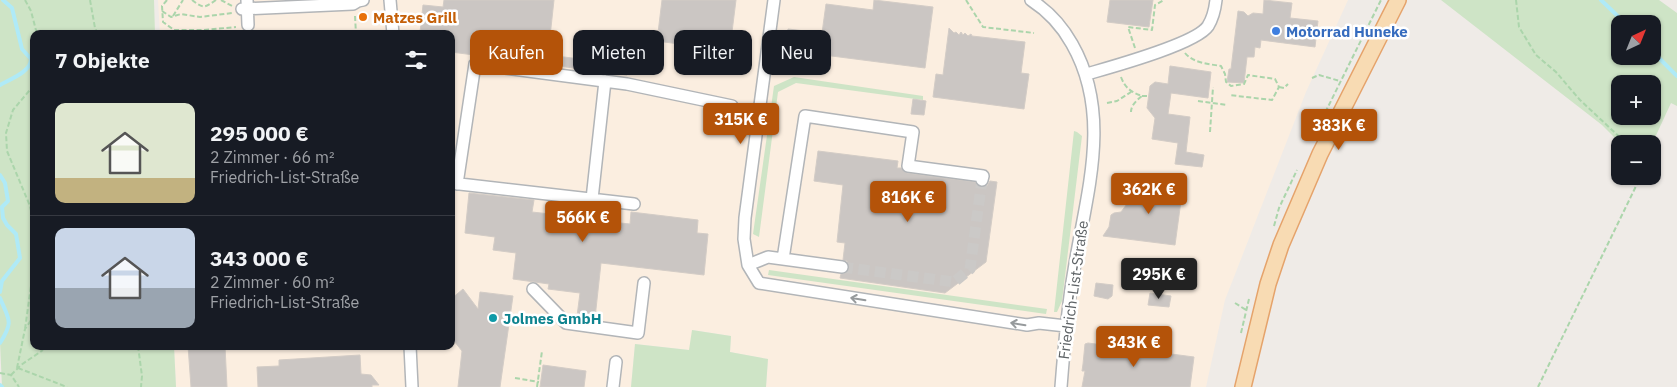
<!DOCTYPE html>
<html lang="de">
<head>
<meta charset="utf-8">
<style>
	:root { --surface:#171b24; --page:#242831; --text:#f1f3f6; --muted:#9ea1a6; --line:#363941; --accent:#b45309 }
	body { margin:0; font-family:"IBM Plex Sans",sans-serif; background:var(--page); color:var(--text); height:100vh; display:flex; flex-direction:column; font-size:19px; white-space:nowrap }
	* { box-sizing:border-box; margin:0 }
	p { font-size:16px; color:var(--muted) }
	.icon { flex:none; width:28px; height:28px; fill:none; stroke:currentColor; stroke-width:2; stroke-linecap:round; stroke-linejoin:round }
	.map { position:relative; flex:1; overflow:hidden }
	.details { position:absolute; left:30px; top:30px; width:425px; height:320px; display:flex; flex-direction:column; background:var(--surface); border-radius:10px; box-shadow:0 1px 4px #0004 }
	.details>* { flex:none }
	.top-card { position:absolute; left:470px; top:30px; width:475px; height:45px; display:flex; gap:10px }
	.needle { width:32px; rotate:43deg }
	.controls { position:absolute; left:1611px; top:15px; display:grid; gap:10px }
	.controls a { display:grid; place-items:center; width:50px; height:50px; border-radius:10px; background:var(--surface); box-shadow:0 1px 4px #0004; font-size:25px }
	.price { position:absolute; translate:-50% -42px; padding:0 11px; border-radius:5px; background:var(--accent); color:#fff; font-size:16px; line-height:32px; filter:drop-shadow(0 1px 2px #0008) }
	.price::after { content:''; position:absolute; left:50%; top:30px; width:15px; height:11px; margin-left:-8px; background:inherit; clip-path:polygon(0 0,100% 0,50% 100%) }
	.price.active { background:#222; color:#fff }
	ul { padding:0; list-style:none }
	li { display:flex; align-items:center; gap:15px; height:125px; padding:0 25px }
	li+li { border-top:1px solid var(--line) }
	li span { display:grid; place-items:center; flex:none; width:140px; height:100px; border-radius:10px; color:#555 }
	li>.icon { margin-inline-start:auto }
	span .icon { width:60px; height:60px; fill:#fffc; stroke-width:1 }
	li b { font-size:21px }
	h2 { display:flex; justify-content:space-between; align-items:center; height:60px; padding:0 25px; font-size:21px }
	.pill { padding:0 18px; border-radius:10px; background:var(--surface); box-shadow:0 1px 4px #0004; font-size:18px; line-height:45px }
	.pill.active { background:var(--accent); color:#fff }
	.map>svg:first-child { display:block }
	.commercial { fill:#fbeee0 }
	.green { fill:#cee4c6; fill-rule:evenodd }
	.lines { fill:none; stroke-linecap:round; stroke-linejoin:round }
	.stream { stroke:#afeaf7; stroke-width:4 }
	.building { fill:#cbc6c3; stroke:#d3ccc6 }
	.minor-tunnel { stroke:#cbc9c7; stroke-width:11; stroke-dasharray:11 5.5; stroke-linecap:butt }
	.minor-casing { stroke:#b2b5b8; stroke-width:14 }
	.major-casing { stroke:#e5a36b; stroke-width:18 }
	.path { stroke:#abd5ab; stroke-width:2; stroke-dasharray:5 2.5; stroke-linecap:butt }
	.minor { stroke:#fff; stroke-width:11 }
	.major { stroke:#f8dbb3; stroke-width:15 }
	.oneway { stroke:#969a9c }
	.food-dot { fill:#e8710a; stroke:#fff; stroke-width:2 }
	.shop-dot { fill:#3f7fe0; stroke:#fff; stroke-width:2 }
	.culture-dot { fill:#0f9aa8; stroke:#fff; stroke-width:2 }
	.labels { text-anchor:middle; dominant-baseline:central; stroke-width:5; stroke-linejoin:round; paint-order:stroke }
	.food-label { font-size:15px; font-weight:bold; fill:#c56008; stroke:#fff; text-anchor:start }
	.shop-label { font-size:15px; font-weight:bold; fill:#366cbe; stroke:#fff; text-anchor:start }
	.street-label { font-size:15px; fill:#5e6366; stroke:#fff }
	.culture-label { font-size:15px; font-weight:bold; fill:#0d838f; stroke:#fff; text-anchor:start }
</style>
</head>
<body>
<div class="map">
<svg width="1677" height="387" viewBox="0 0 1677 387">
	<rect width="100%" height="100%" fill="#efebe7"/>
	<path class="commercial" d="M158 0H1348L1306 92 1225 300 1206 387H766L768 359 730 352 731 336 693 330 690 350 635 344 631 387H176L174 346H451V34H160Z"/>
	<path class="green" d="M0 0H154L155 34H34V346H174L176 387H2L0 342Z
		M1441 0H1659L1677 13V106L1671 103 1652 144H1621L1602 125ZM1620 24H1652V56H1620ZM1620 84H1652V116H1620Z
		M794 77 923 96V100L796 83 778 92 759 237 753 234 774 86Z
		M1074 131 1077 132 1082 136 1062 301 1057 312H1054Z
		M769 270 1047 309 1046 314 768 275Z
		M692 330 731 336 730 352 768 359 766 387H631L635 344 689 350Z"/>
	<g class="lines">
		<path class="stream" d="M1601 0 1626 24
			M1652 51 1677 76
			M0 85C10 79 31 72 31 59L22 49 12 8 3 0
			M0 175 5 183 8 201 2 207 3 218 7 225 16 234 20 258 2 281 0 292
			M0 298C9 320 14 321 0 343
			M0 385 2 387"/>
	</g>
	<path class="building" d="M444 0H554L548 55 628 65 627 75 451 52V34H424L420 32 423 5 443 7Z
		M662 0H736L728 64 692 60 694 46 657 41Z
		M874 0 933 7 925 68 785 50 788 29 822 33 826 4 873 10Z
		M1110 0H1153L1149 27 1107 22Z
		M1264 0 1292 3 1290 18 1318 21 1315 47 1261 40 1260 48 1255 47 1254 57H1247L1244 83 1227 82 1229 69H1231L1238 11 1244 12 1248 16 1253 13 1263 14Z
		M949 28 954 33 956 32 959 35 961 32 963 35 965 33 968 36 971 34 972 36 1025 42 1021 73 1029 74 1024 109 933 97 936 74 943 75Z
		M1170 66 1211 72 1208 98 1171 93 1168 114 1190 117 1186 152 1204 155 1202 167 1175 164 1178 143 1152 139 1155 118 1147 108 1150 86 1155 82 1168 84Z
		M913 99 926 101 924 115 911 114Z
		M818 151 898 161 897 168H901L907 173 975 182 981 187 987 186 990 181 997 182 986 262 945 293 840 278 841 274 848 272 849 268 847 261 843 260 845 243 837 242 843 185 814 181Z
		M1144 181 1183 186 1175 245 1103 236 1109 227 1111 215 1114 213 1121 212Z
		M469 193 534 200 532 212 550 214 552 202 603 208 601 221 630 224 631 212 698 220 697 233 708 234 704 275 601 263 595 318 577 316 580 293 548 289 549 284 513 279 516 253 493 250 495 237 465 233Z
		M1096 283 1113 285 1112 296 1108 299 1094 296Z
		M463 289 478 309 480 292 513 296 500 387H458L462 351 451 337V299Z
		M1150 293 1171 296 1169 307 1148 305Z
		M1088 343 1194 357 1190 387H1082L1085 371H1082L1083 364 1085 344Z
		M188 346H225L227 387H191Z
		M360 355 361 374 371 375 379 385H372V387H258L257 367 279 366V360Z
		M543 365 586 371 584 387H540Z"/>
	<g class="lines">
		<path class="minor-tunnel" d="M842 267 954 282 970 269 982 180"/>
		<g class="minor-casing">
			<path id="minor" d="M247 0 248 25
				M390 0 393 34
				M774 0 745 218 744 239 748 265 759 283 1027 325 1039 323 1066 326
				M1031 0C1048 11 1062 26 1072 44 1113 116 1086 194 1074 270 1067 309 1064 348 1061 387
				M242 9 353 4 358 1 363 0
				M1087 74C1111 67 1196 44 1208 26 1213 18 1215 9 1216 0
				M451 183 634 204
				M457 184 475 64 627 84 732 106
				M592 199 605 81
				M783 259 842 267
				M748 265 768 257 783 259 805 116 913 132 908 166 983 176 982 180
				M533 289 566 323 638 333 644 283
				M410 346 412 387
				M613 387 616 362"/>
		</g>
		<g class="major-casing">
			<path id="major" d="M1243 387 1268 284 1281 245 1320 154 1398 0"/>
		</g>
		<path class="path" d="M25 0 31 11 37 34
			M90 0 95 28 98 34
			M167 0 162 6 163 22 174 30H204L236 27
			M192 0C204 9 204 8 216 0
			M221 0 232 6
			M966 0 983 27 1034 33
			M1516 0 1519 27 1536 55 1556 72 1580 100 1627 144
			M162 11 171 17 181 14 200 17 232 13
			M173 16 183 0
			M355 16 356 34
			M1135 48 1128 27 1152 30 1155 5 1164 0
			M1185 53C1193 63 1209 64 1221 66L1225 74 1226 82 1231 86 1244 84 1248 75 1275 79 1279 87 1272 100 1229 95
			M1121 77C1125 88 1131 92 1142 96 1137 100 1131 105 1131 112
			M1312 78 1319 75 1340 81
			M34 85 13 110 6 133 7 151 30 206 34 225
			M1279 87 1284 88 1288 84
			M1142 96H1148
			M1198 101 1227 105
			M1107 103 1117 101 1131 92
			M1322 119 1381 0
			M1210 132 1213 87
			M1274 226 1279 208 1297 170
			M1235 303 1246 310
			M25 329 34 264
			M1241 333 1249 299
			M138 346 142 376 141 387
			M17 368 25 329 34 316
			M18 368 67 387
			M0 373 11 375 19 387
			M11 375 21 365 43 350
			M515 378 539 382
			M537 387 542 351
			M1538 387 1641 176"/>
		<use href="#minor" class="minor"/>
		<use href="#major" class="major"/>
	</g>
	<defs><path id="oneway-shaft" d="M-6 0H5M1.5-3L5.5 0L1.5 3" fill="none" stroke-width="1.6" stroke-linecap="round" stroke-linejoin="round" transform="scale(1.25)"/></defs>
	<g class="oneway">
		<use href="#oneway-shaft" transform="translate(858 299) rotate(-171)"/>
		<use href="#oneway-shaft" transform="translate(1018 324) rotate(-171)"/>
	</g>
	<circle class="food-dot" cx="363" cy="17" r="5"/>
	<circle class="shop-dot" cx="1276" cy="31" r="5"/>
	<circle class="culture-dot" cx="493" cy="318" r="5"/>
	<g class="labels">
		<g class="food-label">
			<text x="373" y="17">Matzes Grill</text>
		</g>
		<g class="shop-label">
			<text x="1286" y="31">Motorrad Huneke</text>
		</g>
		<g class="street-label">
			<text transform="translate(1073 290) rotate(-82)">Friedrich-List-Straße</text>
		</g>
		<g class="culture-label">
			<text x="503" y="318">Jolmes GmbH</text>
		</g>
	</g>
</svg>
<div class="controls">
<a><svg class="needle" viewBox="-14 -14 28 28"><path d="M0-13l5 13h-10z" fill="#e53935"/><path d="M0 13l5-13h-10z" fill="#9ea1a6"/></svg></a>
<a>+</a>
<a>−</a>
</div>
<b class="price" style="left:741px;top:145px">315K €</b>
<b class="price" style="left:1339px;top:151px">383K €</b>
<b class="price" style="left:1149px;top:215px">362K €</b>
<b class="price" style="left:908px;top:223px">816K €</b>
<b class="price" style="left:583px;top:243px">566K €</b>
<b class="price active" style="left:1159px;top:300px">295K €</b>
<b class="price" style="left:1134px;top:368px">343K €</b>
<div class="top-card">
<a class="pill active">Kaufen</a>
<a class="pill">Mieten</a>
<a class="pill">Filter</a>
<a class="pill">Neu</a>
</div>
<section class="details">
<h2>7 Objekte<svg class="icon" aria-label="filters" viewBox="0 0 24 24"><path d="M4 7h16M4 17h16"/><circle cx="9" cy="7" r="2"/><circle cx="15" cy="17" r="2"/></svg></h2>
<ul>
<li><span style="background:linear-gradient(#dfe7d0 75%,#c2b280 0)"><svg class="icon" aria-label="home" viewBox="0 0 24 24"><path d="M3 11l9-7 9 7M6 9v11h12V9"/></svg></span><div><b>295 000 €</b><p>2 Zimmer · 66 m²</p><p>Friedrich-List-Straße</p></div></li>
<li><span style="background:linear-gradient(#c9d6e8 60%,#9aa5b1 0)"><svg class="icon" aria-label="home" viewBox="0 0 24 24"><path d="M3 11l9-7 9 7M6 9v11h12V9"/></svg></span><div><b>343 000 €</b><p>2 Zimmer · 60 m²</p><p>Friedrich-List-Straße</p></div></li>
</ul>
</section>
</div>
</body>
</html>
